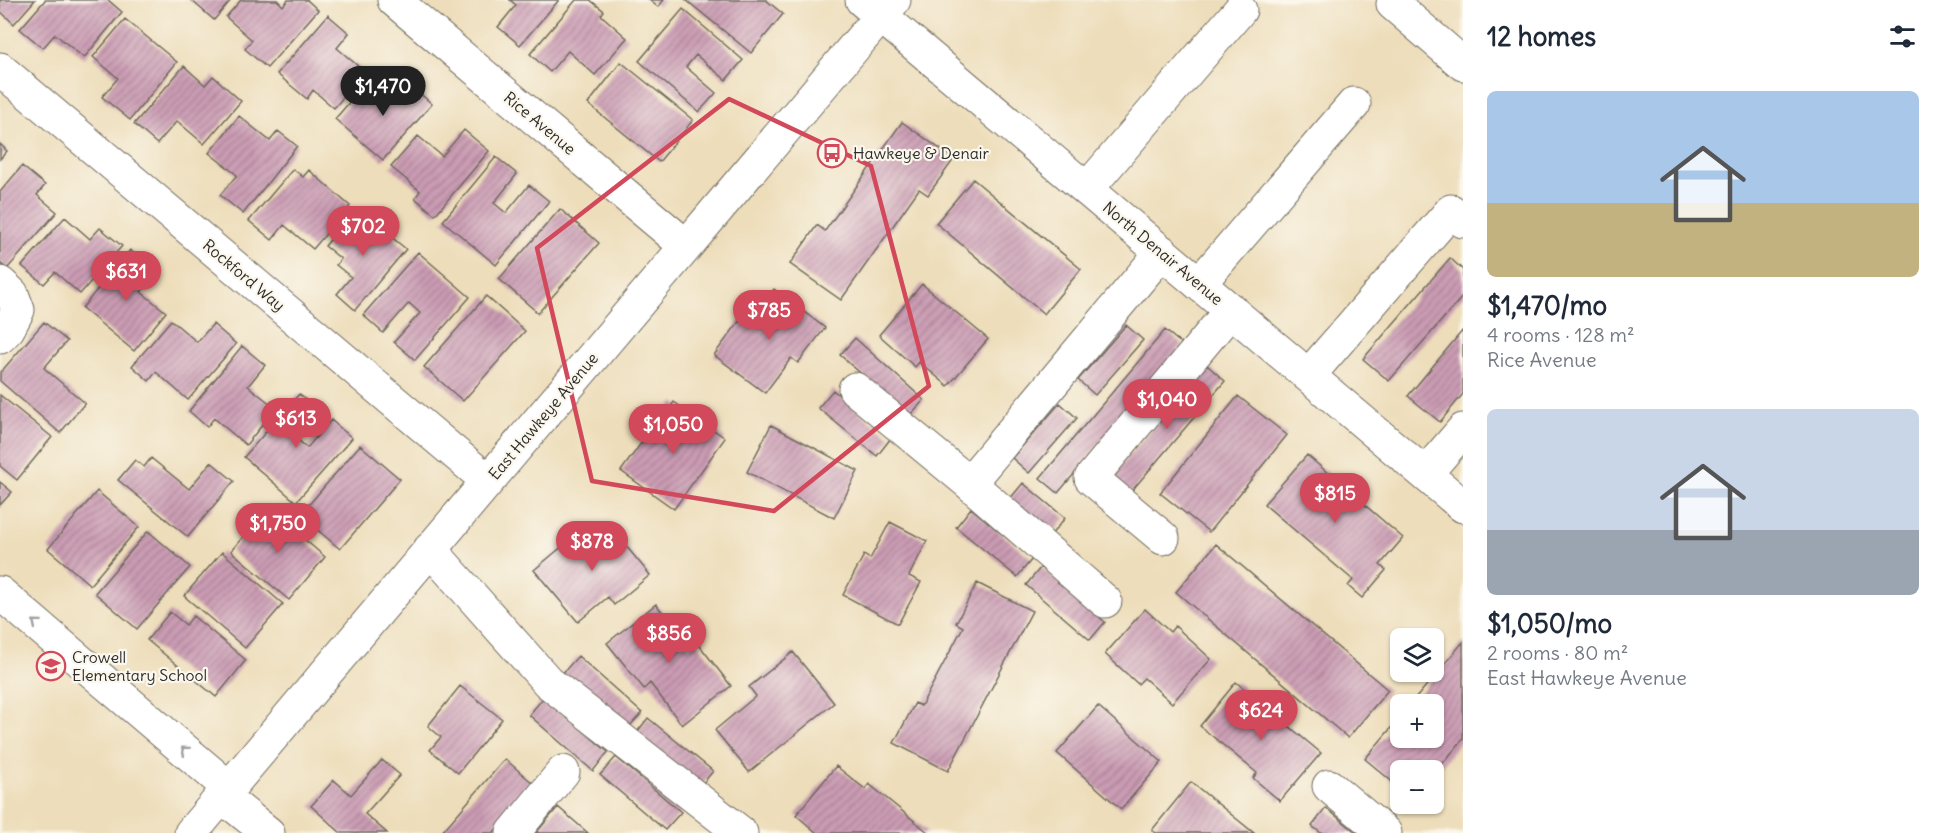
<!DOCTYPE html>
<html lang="en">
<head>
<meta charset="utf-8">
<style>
	:root { --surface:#fff; --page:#f2f2f3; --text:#1f2937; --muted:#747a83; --accent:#d1495b }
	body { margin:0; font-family:Delius,sans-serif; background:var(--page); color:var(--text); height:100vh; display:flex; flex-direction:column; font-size:22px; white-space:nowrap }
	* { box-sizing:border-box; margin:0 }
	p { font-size:20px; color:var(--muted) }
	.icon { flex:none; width:33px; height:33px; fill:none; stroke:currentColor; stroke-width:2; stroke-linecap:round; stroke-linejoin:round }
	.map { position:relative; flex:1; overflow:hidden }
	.drawer { display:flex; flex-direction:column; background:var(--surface); width:480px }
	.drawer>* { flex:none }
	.tools { position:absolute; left:1390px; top:628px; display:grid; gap:12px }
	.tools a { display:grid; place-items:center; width:54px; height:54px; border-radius:9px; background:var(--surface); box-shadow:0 2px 4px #0004; font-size:30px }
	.price { position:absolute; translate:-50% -51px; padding:0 14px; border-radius:21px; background:var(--accent); color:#fff; font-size:20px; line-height:39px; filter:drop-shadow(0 2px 3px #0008) }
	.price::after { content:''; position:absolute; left:50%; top:36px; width:18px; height:14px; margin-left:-9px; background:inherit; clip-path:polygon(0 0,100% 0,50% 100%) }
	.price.selected { background:#222; color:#fff }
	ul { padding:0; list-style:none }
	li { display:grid; align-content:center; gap:12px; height:318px; padding:0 24px }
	li span { display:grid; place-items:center; height:186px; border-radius:9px; color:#555 }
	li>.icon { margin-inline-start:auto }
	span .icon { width:108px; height:108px; fill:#fffc; stroke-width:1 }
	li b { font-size:26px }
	h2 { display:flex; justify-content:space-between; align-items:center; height:72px; padding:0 24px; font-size:26px }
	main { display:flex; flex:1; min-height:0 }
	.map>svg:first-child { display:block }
	.building { fill:url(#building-hatch) }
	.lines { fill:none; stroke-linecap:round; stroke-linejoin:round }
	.minor-casing { stroke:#6f695d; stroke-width:35 }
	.minor { stroke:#fff; stroke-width:33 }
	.oneway { stroke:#a0a0a0 }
	.marked { fill:none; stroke:#d1495b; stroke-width:4.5; stroke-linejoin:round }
	.labels { text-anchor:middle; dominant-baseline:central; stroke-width:4.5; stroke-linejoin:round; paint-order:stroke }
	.street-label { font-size:16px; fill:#2b2b2b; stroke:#fbf7ec }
	.poi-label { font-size:16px; fill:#2b2b2b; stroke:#fbf7ec; text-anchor:start }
</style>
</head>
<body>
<main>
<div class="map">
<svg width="1463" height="833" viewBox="0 0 1463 833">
	<defs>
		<pattern id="building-hatch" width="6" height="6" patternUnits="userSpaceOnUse" patternTransform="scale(1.5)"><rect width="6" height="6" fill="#cb9cb4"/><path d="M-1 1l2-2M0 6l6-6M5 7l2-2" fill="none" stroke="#a57f93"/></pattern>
	</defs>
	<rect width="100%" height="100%" fill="#fbf7ec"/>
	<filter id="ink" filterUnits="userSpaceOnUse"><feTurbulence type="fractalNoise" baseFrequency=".0167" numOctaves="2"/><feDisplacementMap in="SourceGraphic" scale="12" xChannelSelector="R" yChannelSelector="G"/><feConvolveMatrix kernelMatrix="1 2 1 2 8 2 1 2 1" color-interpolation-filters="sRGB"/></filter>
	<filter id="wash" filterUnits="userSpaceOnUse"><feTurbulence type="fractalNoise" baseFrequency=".008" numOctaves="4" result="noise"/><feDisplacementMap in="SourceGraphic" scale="24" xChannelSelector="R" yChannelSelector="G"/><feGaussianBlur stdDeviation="1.35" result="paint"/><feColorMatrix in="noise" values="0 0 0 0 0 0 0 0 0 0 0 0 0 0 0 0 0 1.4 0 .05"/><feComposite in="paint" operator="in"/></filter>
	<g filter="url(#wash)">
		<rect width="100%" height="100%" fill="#edddba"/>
		<g id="blocks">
			<path class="building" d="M0 0H35L14 24 0 11Z
				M45 0H108L122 12 84 58 55 34 43 48 20 29Z
				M191 0H231L214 20Z
				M241 0H277L283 6 288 0H307L318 10 267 68 245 49 252 40 226 17Z
				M510 0H559L520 45 498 27 516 5Z
				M576 0H590L604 11 601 15 627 38 595 75 568 51 550 72 530 54Z
				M649 0H664L658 7Z
				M686 0H766L783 14 751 53Z
				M683 9 743 60 726 80 696 55 686 67 716 93 699 112 639 61Z
				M328 15 349 33 337 48 365 72 334 108 313 90 307 99 277 74Z
				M125 19 177 62 130 120 102 97 118 78 93 57Z
				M621 62 693 120 659 162 588 104Z
				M184 66 205 85 213 76 241 101 204 144 177 121 157 144 134 124Z
				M367 82 391 103 408 83 432 104 383 160 335 119Z
				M239 116 270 141 278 131 297 146 243 214 220 195 237 175 209 153Z
				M902 122 954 159 928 195 919 189 841 300 790 264 817 225 825 231Z
				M464 130 489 151 435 215 415 198 420 191 391 167 418 136 442 156Z
				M0 144 7 151 0 159Z
				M496 157 517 174 494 203 506 213 529 185 549 201 496 265 443 221Z
				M22 166 45 185 37 195 57 212 7 269 0 263V192Z
				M293 169 303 177 309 170 350 206 313 249 284 225 272 240 249 221Z
				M973 179 1081 269 1044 314 936 223Z
				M356 209 373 223 366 231 376 240 384 231 406 249 355 310 337 294 351 277 336 265 341 259 325 246Z
				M560 209 599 243 538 313 499 279Z
				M65 217 90 239 100 228 122 246 80 294 55 272 44 284 22 266Z
				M130 250 157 273 141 292 166 312 134 351 82 308Z
				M418 252 470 297 415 360 394 342 420 313 409 303 383 333 363 315Z
				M1450 258 1463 270V296L1389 381 1363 359Z
				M922 284 988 339 948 386 919 362 915 367 879 335Z
				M774 289 825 328 798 363 791 358 765 393 714 355 741 319 747 324Z
				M486 296 525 331 463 401 424 367Z
				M171 320 197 342 213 324 236 344 188 400 156 372 149 381 132 366Z
				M44 322 67 341 44 368 85 403 60 433 0 381V373Z
				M1126 325 1143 340 1095 395 1078 380Z
				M1165 330 1183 345 1058 493 1040 478Z
				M1463 330V394L1440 422 1408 396Z
				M855 338 924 400 909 416 840 355Z
				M242 346 265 365 248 386 276 408 246 445 214 418 207 427 189 411Z
				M1207 365 1225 381 1129 494 1110 478Z
				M833 390 891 438 877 456 818 408Z
				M299 394 320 412 297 439 307 448 331 420 352 438 296 502 244 457Z
				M0 395 52 437 17 480 0 466Z
				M1238 396 1287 435 1209 532 1160 493Z
				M674 402 725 438 674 509 621 471 647 435 650 436Z
				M1060 403 1077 418 1029 473 1012 458Z
				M771 425 858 471 834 518 747 472Z
				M360 445 400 479 340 549 300 515Z
				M1307 455 1403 538 1380 565 1386 570 1362 598 1348 586 1353 580 1264 504Z
				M151 458 189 489 211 462 234 481 188 537 118 480 135 460 144 467Z
				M0 482 12 492 0 505Z
				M1023 483 1065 518 1050 536 1009 500Z
				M97 491 139 527 90 585 48 549Z
				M268 508 325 557 289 600 231 551Z
				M971 508 1032 559 1017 577 956 527Z
				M890 522 927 541 909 576 921 582 898 624 843 595 864 555 870 559Z
				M607 523 650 575 614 605 608 597 578 622 534 570 570 540 576 548Z
				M148 531 190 567 137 629 95 593Z
				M1216 544 1388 690 1348 738 1176 592Z
				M222 552 283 604 245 648 184 596Z
				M1041 567 1105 622 1090 640 1026 585Z
				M977 583 1032 611 948 771 894 743 915 703 921 706 963 627 956 623Z
				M656 604 689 646 696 641 731 686 682 725 650 683 644 689 607 643Z
				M1145 609 1170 632 1175 626 1211 659 1172 703 1144 678 1138 684 1105 654Z
				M170 612 186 625 193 616 246 660 216 697 147 640Z
				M1463 642V739L1434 774V771H1401V789L1365 759 1401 716V738H1434V705H1410Z
				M793 652 834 703 749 772 715 730 756 696 749 687Z
				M578 656 642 713 626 730 562 674Z
				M1236 682 1321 753 1280 801 1253 778 1257 773 1200 726Z
				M460 686 502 719 458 773 430 750 441 737 428 726Z
				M544 697 608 752 593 771 529 715Z
				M1098 706 1162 762 1121 809 1057 753Z
				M648 718 713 771 699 788 634 736Z
				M616 757 681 812 665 830 600 775Z
				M505 759 535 785 493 833H441Z
				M382 760 400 775 365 814 387 833H341L311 806 334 780 351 795Z
				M836 766 865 789 869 784 929 833H817L796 815Z
				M1191 782 1254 833H1156L1152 830Z
				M558 807 588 833H536Z
				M1326 808 1357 833H1321L1312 826Z"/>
		</g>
	</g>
	<g filter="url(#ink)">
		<use href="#blocks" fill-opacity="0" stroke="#6f695d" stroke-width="1.5"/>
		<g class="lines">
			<g class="minor-casing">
				<path id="minor" d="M394 0 686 246
					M862 0 1463 506
					M1393 4 1463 64
					M0 69 488 481
					M1087 189 1240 10
					M0 283 12 294 18 310 8 329 0 337
					M1199 284 1354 104
					M1309 375 1451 211 1463 221
					M855 389 969 483
					M1425 474 1463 430
					M1163 538 1091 478 1231 310
					M430 549 548 682 741 833
					M0 593 229 788
					M1105 601 969 483 1162 252
					M1329 786 1385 833
					M222 796 268 833
					M191 833 894 0
					M513 833 563 772"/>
			</g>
			<use href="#minor" class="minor"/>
		</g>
		<defs><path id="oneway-chevron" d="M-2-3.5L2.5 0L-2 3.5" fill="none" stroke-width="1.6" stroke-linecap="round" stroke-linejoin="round" transform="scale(1.5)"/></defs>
		<g class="oneway">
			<use href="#oneway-chevron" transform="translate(36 623) rotate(-140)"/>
			<use href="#oneway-chevron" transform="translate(185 750) rotate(-140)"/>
		</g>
	</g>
	<path class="marked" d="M729 99 871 166 929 386 774 511 592 481 537 248Z"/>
	<defs>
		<g id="bus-ring" transform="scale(1.5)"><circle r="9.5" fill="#fbf7ec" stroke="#d1495b" stroke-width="1.5"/><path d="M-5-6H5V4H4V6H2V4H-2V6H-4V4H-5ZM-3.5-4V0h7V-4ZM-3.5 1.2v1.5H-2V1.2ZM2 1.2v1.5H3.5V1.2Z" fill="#d1495b"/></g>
		<g id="school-ring" transform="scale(1.5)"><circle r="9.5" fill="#fbf7ec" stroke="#d1495b" stroke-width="1.5"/><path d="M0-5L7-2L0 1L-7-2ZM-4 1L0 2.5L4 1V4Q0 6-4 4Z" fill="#d1495b"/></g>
	</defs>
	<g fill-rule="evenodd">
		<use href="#bus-ring" x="832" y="153"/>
		<use href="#school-ring" x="51" y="666"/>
	</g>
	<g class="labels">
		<g class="street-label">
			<text transform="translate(540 123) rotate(40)">Rice Avenue</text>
			<text transform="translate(1163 253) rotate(40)">North Denair Avenue</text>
			<text transform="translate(244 275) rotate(40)">Rockford Way</text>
			<text transform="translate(543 416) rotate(-50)">East Hawkeye Avenue</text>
		</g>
		<g class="poi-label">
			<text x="853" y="153">Hawkeye &amp; Denair</text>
			<text x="72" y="657">Crowell<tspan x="72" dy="18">Elementary School</tspan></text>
		</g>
	</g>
</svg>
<div class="tools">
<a><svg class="icon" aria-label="layers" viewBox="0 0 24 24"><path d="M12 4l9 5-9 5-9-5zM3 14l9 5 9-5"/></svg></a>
<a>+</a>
<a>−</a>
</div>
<b class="price selected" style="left:383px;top:117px">$1,470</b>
<b class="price" style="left:363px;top:257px">$702</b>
<b class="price" style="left:126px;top:302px">$631</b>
<b class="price" style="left:769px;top:341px">$785</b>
<b class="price" style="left:1167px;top:430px">$1,040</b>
<b class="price" style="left:296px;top:449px">$613</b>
<b class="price" style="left:673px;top:455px">$1,050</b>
<b class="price" style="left:1335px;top:524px">$815</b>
<b class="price" style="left:278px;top:554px">$1,750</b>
<b class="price" style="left:592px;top:572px">$878</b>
<b class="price" style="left:669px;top:664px">$856</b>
<b class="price" style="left:1261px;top:741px">$624</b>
</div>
<section class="drawer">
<h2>12 homes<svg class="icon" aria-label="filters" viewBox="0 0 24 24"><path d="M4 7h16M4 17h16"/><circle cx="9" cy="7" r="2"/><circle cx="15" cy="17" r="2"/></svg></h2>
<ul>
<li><span style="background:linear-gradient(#a9c7e8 60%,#c2b280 0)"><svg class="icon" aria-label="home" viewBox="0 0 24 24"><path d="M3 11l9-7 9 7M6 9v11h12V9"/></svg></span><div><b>$1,470/mo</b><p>4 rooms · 128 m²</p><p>Rice Avenue</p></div></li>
<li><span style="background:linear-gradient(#c9d6e8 65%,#9aa5b1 0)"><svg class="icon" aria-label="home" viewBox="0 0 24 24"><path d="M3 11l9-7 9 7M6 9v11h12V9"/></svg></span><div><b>$1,050/mo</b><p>2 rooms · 80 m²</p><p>East Hawkeye Avenue</p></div></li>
</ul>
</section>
</main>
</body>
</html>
